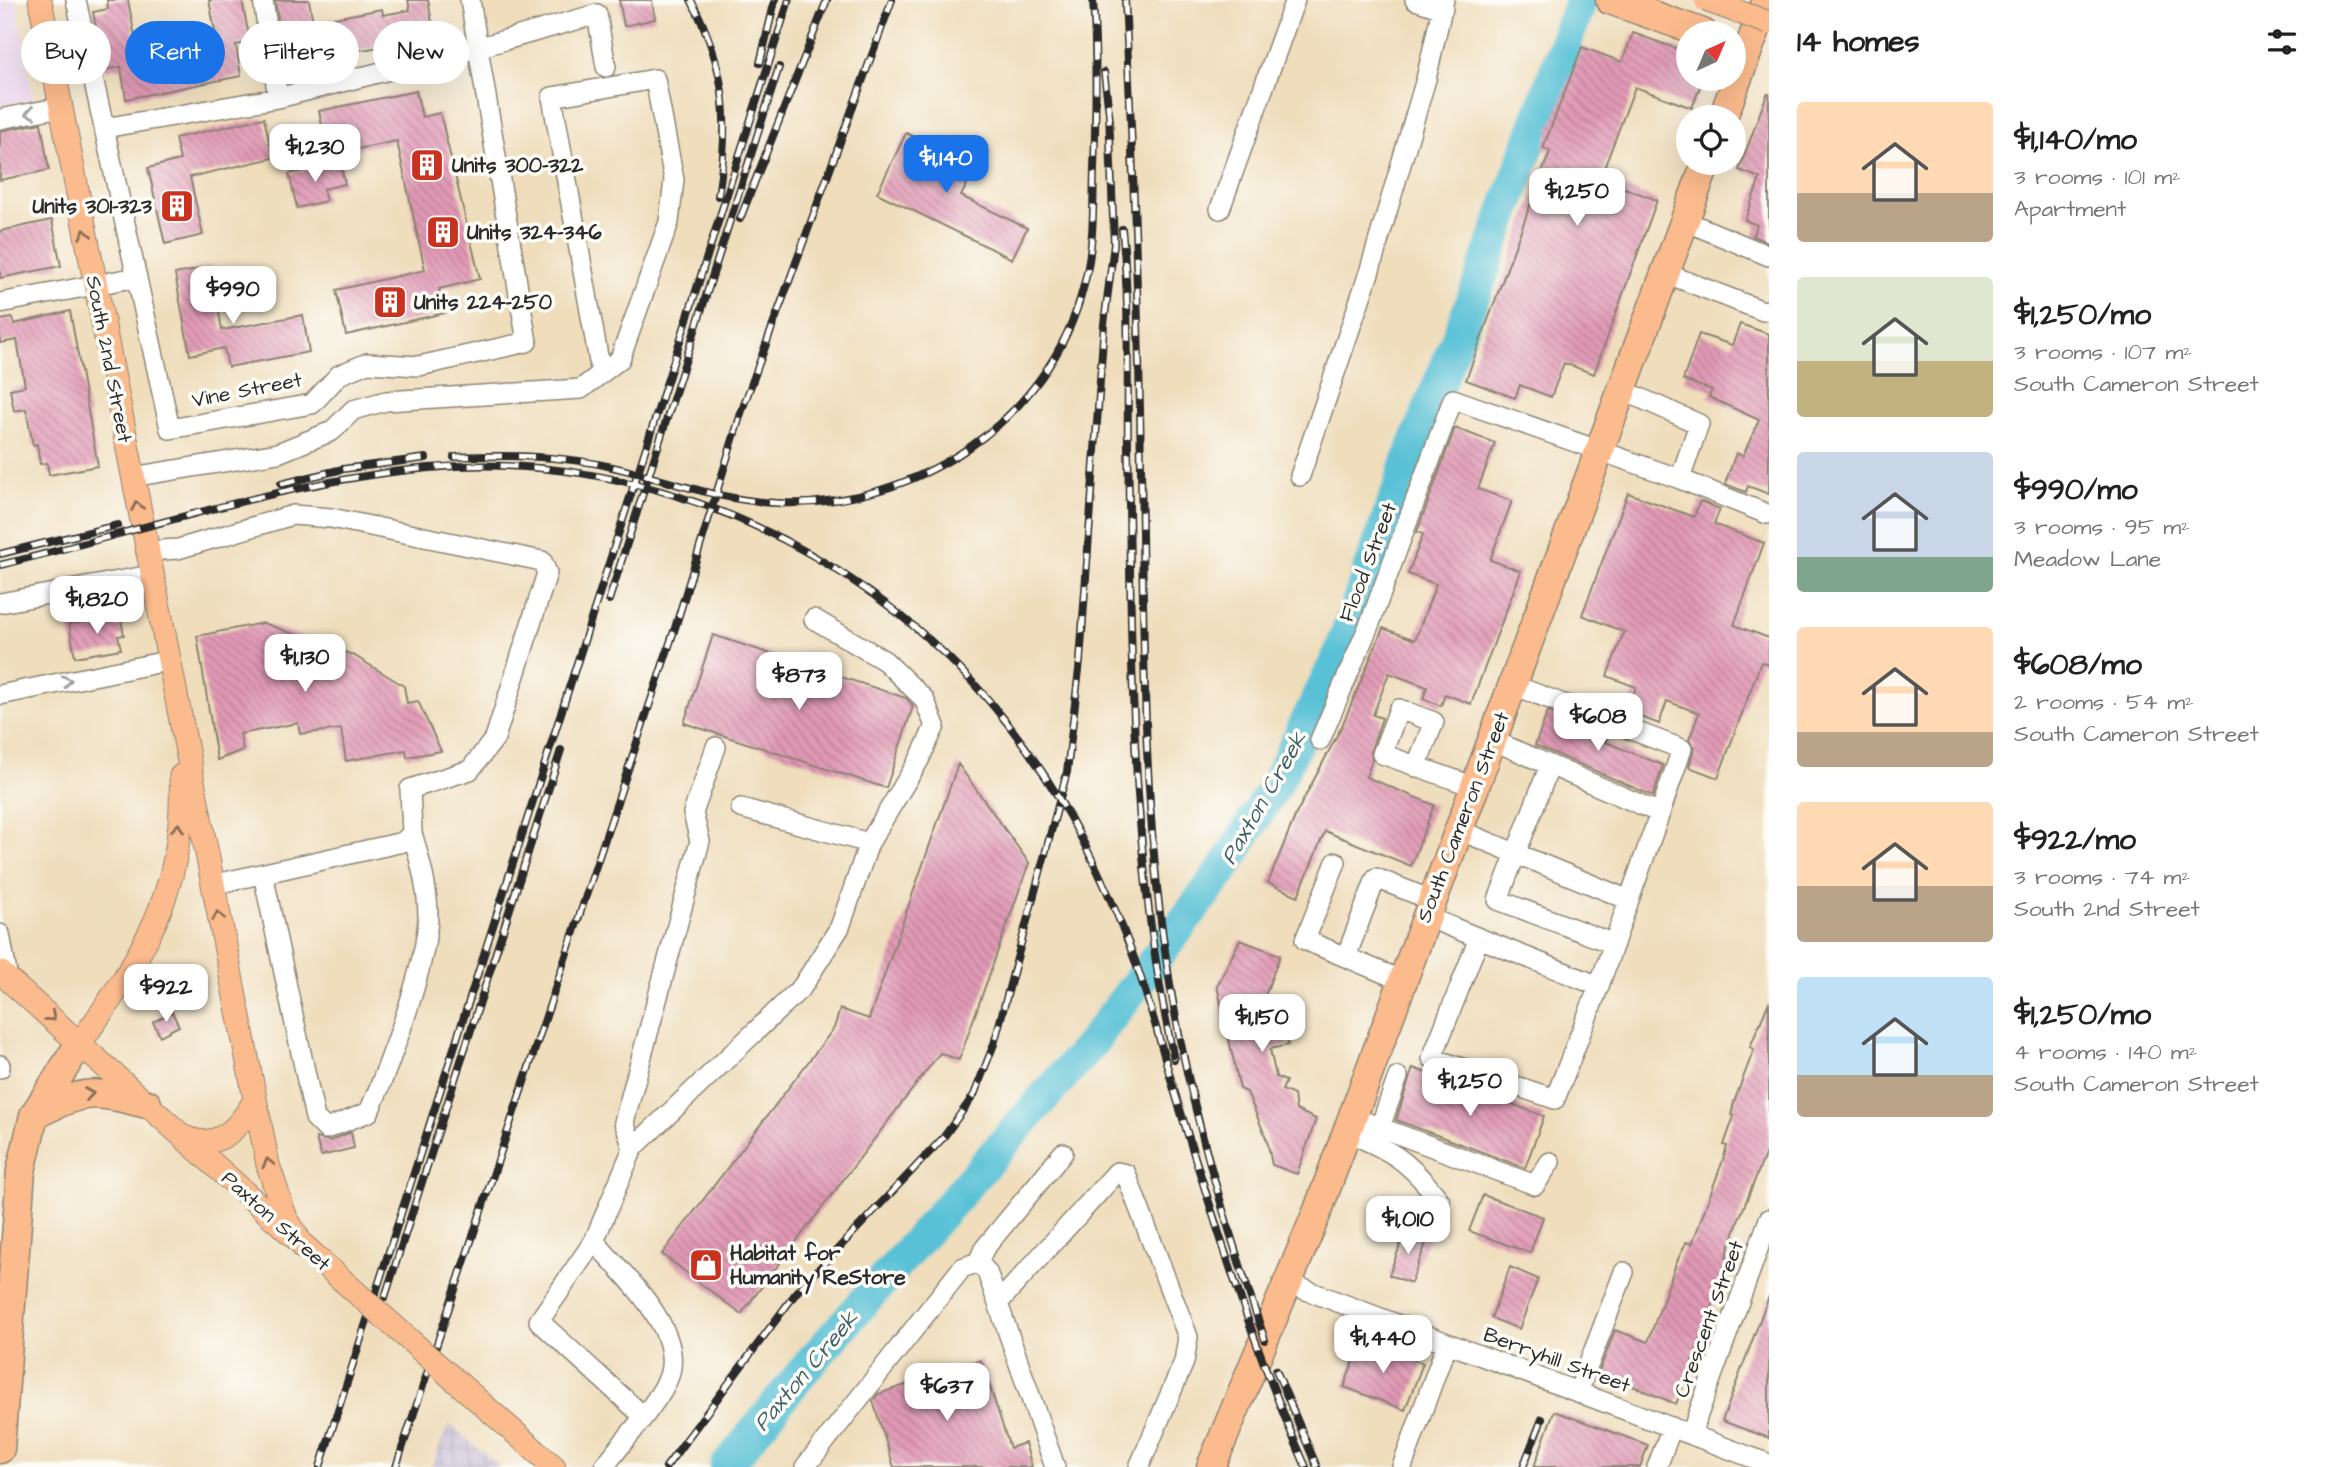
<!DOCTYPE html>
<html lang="en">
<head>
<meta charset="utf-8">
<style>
	:root { --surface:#fff; --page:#f6f6f6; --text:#222; --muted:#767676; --accent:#1a73e8 }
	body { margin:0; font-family:"Architects Daughter",sans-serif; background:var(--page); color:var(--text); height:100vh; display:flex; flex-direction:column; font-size:26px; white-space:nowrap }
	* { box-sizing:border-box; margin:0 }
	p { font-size:23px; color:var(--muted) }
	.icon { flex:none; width:38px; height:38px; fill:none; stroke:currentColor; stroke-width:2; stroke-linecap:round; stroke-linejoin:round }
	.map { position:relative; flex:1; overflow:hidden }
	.sheet { display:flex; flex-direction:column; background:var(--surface); width:560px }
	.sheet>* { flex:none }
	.banner { position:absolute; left:21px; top:21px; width:665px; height:63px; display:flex; gap:14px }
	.needle { width:46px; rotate:44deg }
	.controls { position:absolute; left:1676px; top:21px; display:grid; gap:14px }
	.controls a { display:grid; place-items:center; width:70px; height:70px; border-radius:50%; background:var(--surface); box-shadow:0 7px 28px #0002; font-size:35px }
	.price { position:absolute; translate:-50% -60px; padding:0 16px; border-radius:14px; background:#fff; color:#222; font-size:23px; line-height:46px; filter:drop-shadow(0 2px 4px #0008) }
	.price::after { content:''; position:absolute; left:50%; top:42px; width:21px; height:16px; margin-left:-10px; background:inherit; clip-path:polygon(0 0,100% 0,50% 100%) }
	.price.selected { background:var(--accent); color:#fff }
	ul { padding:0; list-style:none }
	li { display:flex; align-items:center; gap:21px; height:175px; padding:0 28px }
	li span { display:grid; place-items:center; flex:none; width:196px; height:140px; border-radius:7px; color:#555 }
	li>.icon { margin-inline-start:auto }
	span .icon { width:84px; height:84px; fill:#fffc; stroke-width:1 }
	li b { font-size:30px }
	h2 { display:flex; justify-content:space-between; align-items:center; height:84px; padding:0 28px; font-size:30px }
	.tag { padding:0 24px; border-radius:32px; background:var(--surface); box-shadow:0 7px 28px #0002; font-size:24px; line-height:63px }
	.tag.selected { background:var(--accent); color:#fff }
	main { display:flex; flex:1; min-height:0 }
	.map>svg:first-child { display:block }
	.built { fill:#e9d2ee }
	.industrial { fill:url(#industrial-grid) }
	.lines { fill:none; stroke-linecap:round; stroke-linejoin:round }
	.river { stroke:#59c1d6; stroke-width:33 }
	.building { fill:url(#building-back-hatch) }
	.minor-casing { stroke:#8d8473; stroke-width:22 }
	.major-casing { stroke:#8d8473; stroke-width:25 }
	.highway-casing { stroke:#8d8473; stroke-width:31 }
	.minor { stroke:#fff; stroke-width:19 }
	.major { stroke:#fbbb8d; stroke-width:23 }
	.highway { stroke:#fbbb8d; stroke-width:28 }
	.rail-casing { stroke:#2b2b2b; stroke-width:8 }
	.rail { stroke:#fdfcf7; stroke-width:5; stroke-dasharray:16; stroke-linecap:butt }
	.major-bridge-casing { stroke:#8d8473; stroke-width:25; stroke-linecap:butt }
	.major-bridge { stroke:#fbbb8d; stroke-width:23 }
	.oneway { stroke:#a0a0a0 }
	.oneway2 { stroke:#896c57 }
	.labels { text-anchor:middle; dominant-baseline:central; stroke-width:7; stroke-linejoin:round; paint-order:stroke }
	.poi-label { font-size:21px; font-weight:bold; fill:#2b2b2b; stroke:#fdfcf7; text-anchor:start }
	.street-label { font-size:21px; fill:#2b2b2b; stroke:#fdfcf7 }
	.water-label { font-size:23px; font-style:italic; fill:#3b6067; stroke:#fdfcf7 }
</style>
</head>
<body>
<main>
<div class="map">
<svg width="1769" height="1467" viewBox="0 0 1769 1467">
	<defs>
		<pattern id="industrial-grid" width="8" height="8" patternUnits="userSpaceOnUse" patternTransform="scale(1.75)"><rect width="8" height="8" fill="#c9bfd7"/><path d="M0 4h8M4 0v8" fill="none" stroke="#ada4b9"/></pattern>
		<pattern id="building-back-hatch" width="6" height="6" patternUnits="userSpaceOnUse" patternTransform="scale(1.75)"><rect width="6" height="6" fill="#e29ab6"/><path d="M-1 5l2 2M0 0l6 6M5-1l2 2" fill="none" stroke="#b77e94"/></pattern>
	</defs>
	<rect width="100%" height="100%" fill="#fdfcf7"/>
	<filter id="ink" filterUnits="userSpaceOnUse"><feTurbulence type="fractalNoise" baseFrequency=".0143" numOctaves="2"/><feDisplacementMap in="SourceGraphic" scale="14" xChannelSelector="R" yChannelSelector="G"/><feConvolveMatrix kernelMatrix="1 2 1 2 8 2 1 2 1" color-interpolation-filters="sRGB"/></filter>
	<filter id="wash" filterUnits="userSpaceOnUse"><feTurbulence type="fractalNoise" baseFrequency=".00686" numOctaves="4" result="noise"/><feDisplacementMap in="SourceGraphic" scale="28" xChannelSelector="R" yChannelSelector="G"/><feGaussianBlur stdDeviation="1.57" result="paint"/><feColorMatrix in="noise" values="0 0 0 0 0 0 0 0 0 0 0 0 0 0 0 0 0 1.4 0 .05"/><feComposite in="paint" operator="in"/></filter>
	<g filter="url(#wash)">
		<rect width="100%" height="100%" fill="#efddbb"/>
		<path class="built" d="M0 0H16L33 99 0 106Z"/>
		<path class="industrial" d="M449 1424 500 1467H431Z"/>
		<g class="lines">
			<path class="river" d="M726 1467 809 1364 1091 1044 1225 867 1277 782 1340 653 1409 459 1476 291 1581 0"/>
		</g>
		<g id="blocks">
			<path class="building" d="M107 0H128L139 58 218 47 209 0H242L250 42 236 45 241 76 126 99 121 67 104 70 103 66 93 12 108 9Z
				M275 0H309L313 22 382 9 383 15 410 10 408 0H428L435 39 347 52 348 56 302 65 295 34 281 37Z
				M619 0H652L655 19 624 26Z
				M1633 33 1689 53V79H1703L1692 108 1635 87 1600 179 1657 200 1594 374 1564 363 1551 397 1520 385 1515 398 1466 380 1550 151 1543 148 1582 47 1622 62Z
				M416 91 422 117 440 113 480 279 439 289 445 313 346 335 336 290 425 270 397 141 328 155 319 111Z
				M1767 94H1769V243L1753 236 1757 225 1745 220 1760 178 1739 170Z
				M264 118 273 158 190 177 203 235 165 244 148 168 180 160 175 138Z
				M41 123 49 170 0 180V131Z
				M906 133 976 166 961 196 1027 228 1012 259 877 193Z
				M340 162 345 184 323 189 326 201 297 208 289 174Z
				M52 220 61 266 0 278V231Z
				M211 267 222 330 303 315 309 352 228 367 224 348 190 355 175 274Z
				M70 311 98 466 49 475 47 463 40 464 37 444 33 445 26 409 14 411 10 389 25 386 17 340 0 343V320L12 318 14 324Z
				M1740 324 1769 334V494L1748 486 1746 492 1725 484 1736 453 1743 456 1759 420 1709 397 1712 390 1683 380 1699 334 1732 345Z
				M1455 428 1495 443 1478 489 1512 501 1490 560 1521 571 1471 704 1445 694 1441 706 1423 699 1427 687 1389 673 1373 715 1382 718 1371 750 1372 760 1366 777 1434 805 1411 866 1325 831 1298 896 1268 883 1296 814 1342 726 1383 628 1415 640 1436 584 1408 574 1423 534 1417 532Z
				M1628 493 1694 517 1700 501 1720 509 1714 524 1764 543 1734 625 1769 638V665L1761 662 1718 778 1689 767 1694 747 1689 740 1699 713 1667 701 1659 724 1628 712 1636 687 1607 676 1624 632 1582 615Z
				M120 615 124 635 118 636 121 649 75 657 69 624Z
				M263 623 353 655 404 686 407 703 418 701 441 751 407 757 406 750 346 761 341 729 300 734 298 723 240 734 243 750 217 760 197 636Z
				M713 635 906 698 913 706 886 788 684 723Z
				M1548 711 1609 734 1605 742 1663 765 1653 796 1535 745Z
				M958 764 1029 863 959 1060 940 1053 741 1314 662 1254 834 1028 840 1009 869 1019Z
				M1240 940 1280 955 1256 1020 1281 1015 1288 1045 1270 1049 1276 1077 1286 1081 1282 1090 1294 1095 1296 1110 1316 1119 1297 1174 1272 1165 1267 1140 1247 1092 1240 1089 1217 986Z
				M1769 1002V1145L1739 1219 1726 1257 1730 1259 1676 1404 1599 1372 1615 1330 1648 1342 1676 1264 1686 1242 1692 1244 1723 1160 1727 1146 1724 1145 1734 1116 1731 1115 1734 1102 1754 1049 1750 1047Z
				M172 1012 179 1026 160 1036 153 1022Z
				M1413 1068 1544 1116 1525 1168 1396 1120Z
				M351 1132 354 1148 321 1156 316 1138 330 1141Z
				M1483 1195 1543 1217 1530 1253 1469 1231Z
				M1406 1230 1428 1238 1411 1283 1389 1275Z
				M1510 1267 1538 1279 1519 1329 1491 1318Z
				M1769 1296V1438L1722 1421Z
				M1361 1340 1423 1363 1405 1410 1344 1387Z
				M981 1360 1010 1448 1025 1443 1032 1467H894L873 1401 878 1394Z
				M1554 1411 1648 1445 1640 1467H1534Z"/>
		</g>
	</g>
	<g filter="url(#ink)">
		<use href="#blocks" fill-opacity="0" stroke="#8d8473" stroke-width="2"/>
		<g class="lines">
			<g class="minor-casing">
				<path id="minor" d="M76 0 170 429 312 404 339 375 367 363 419 366 527 342 470 0
					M263 0 278 98
					M1415 0 1443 9
					M0 119 61 107
					M104 128 278 98 477 48 597 14 606 67
					M1220 209 1295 0
					M1685 221 1769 256
					M1665 273 1763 311 1769 310
					M0 303 137 277
					M1622 390 1699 424 1680 479 1767 514
					M1300 476 1369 273 1426 79 1444 0
					M132 477 278 453 332 431 353 410 386 401 581 389 620 359 669 222 674 180 655 79 552 97 601 373
					M146 551 178 549 293 515 331 518 542 561 547 573 495 738 470 770 410 789 412 833 403 842 212 885
					M0 603 151 575
					M814 619 885 661 924 699 935 726 919 760 869 843
					M1513 685 1682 749 1660 813
					M0 695 167 661
					M1320 740 1370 623 1453 399 1680 479
					M1550 765 1498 900 1614 944
					M1416 767 1434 722 1399 709 1382 754 1475 787
					M1459 830 1629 900 1660 813 1492 740
					M1336 862 1305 940 1403 981
					M263 874 315 1118 326 1129 369 1112C389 1066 427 965 428 917 428 888 420 860 412 833
					M1425 916C1483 940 1541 963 1599 986L1555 1099 1432 1058 1479 938
					M0 934 8 979
					M1346 957 1376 878 1431 900
					M1599 986 1629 900
					M0 1065V1068
					M1352 1117 1535 1185 1550 1162
					M1380 1127 1398 1077
					M1347 1132C1393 1151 1409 1161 1440 1201
					M633 1148 624 1122 700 841 693 813 716 747
					M594 1241 539 1321 642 1415
					M978 1262 984 1249 1063 1153
					M1290 1284 1769 1464
					M998 1303 1117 1172 1126 1174 1188 1337 1184 1362 1139 1467
					M1578 1392 1624 1272
					M1691 1434 1769 1219
					M604 1467C623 1441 650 1413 665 1385 693 1336 623 1275 594 1241L633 1148 802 987 840 927 869 843 741 808
					M805 1467 962 1268 978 1262 987 1272 1055 1467
					M1402 1467 1447 1343
					M1657 1467 1672 1427"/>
			</g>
			<g class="major-casing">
				<path id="major" d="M40 0 268 1165 285 1216 304 1248
					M0 972 342 1280
					M80 1043C143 955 186 890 181 776
					M184 1137C218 1152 239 1128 255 1100
					M449 1375 554 1467"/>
			</g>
			<g class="highway-casing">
				<path id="highway" d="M1610 0 1703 33
					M1723 117 1767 0
					M34 1115C86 1089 92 1090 147 1104
					M0 1449 21 1171 34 1115 80 1043
					M1211 1467 1318 1210 1706 163"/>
			</g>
			<use href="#minor" class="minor"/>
			<use href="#major" class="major"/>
			<use href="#highway" class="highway"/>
			<g class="rail-casing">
				<path id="rail" d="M691 0C727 68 730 122 718 196
					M1125 0C1133 156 1139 313 1141 469 1144 632 1142 797 1166 958 1184 1086 1223 1219 1265 1340
					M760 63 775 0
					M1104 72 1110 121
					M740 219 827 0
					M1122 229C1130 300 1127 374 1128 446 1132 652 1129 857 1174 1059
					M454 457C509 455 563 455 617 468 670 481 722 501 777 503 914 509 1050 422 1084 285 1094 247 1093 208 1094 169 1096 112 1097 57 1093 0
					M281 484 343 469 426 458
					M0 554 118 525
					M0 565C142 531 283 481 429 468 635 449 848 540 984 695 1047 767 1094 853 1128 942 1149 995 1162 1052 1179 1106 1217 1229 1254 1350 1306 1467
					M609 600 779 67
					M385 1297 561 750
					M1276 1370 1317 1467
					M320 1467 789 0
					M396 1467 675 628 742 410 892 0
					M666 1467 796 1293 943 1138 974 1095 994 1044 1067 772 1080 661 1104 324 1114 244 1109 111
					M1523 1467 1542 1419"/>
			</g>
			<use href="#rail" class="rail"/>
			<g class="major-bridge-casing">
				<path id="major-bridge" d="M1706 0 1769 23
					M342 1280 449 1375"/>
			</g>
			<use href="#major-bridge" class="major-bridge"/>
		</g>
		<defs><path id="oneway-chevron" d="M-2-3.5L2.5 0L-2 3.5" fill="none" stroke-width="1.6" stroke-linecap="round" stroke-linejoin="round" transform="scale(1.75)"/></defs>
		<g class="oneway">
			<use href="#oneway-chevron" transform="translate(30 113) rotate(169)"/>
			<use href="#oneway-chevron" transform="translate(67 681) rotate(-12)"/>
		</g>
		<g class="oneway2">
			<use href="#oneway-chevron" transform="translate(85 234) rotate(-101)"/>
			<use href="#oneway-chevron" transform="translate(137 506) rotate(-101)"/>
			<use href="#oneway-chevron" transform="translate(178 828) rotate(-84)"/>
			<use href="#oneway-chevron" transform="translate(218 916) rotate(-101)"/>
			<use href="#oneway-chevron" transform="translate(51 1017) rotate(41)"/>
			<use href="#oneway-chevron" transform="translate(89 1094) rotate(-9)"/>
			<use href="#oneway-chevron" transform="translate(268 1163) rotate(-103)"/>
		</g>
	</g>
	<defs>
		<g id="building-square" transform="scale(1.75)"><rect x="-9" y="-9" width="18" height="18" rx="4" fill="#c8321e" stroke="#fdfcf7"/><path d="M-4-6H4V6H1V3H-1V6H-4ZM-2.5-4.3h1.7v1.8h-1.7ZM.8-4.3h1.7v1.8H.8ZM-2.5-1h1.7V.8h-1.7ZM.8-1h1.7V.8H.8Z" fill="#fff"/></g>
		<g id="shop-square" transform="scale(1.75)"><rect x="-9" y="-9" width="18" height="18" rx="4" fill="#c8321e" stroke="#fdfcf7"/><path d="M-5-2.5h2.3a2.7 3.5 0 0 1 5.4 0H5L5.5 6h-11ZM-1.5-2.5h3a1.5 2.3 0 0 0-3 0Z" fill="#fff"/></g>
	</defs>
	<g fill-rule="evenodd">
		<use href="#building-square" x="427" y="165"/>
		<use href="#building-square" x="177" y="206"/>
		<use href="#building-square" x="443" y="232"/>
		<use href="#building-square" x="390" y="302"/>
		<use href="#shop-square" x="706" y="1265"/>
	</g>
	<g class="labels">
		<g class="poi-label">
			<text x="452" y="165">Units 300-322</text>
			<text x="152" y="206" text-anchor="end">Units 301-323</text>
			<text x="467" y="232">Units 324-346</text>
			<text x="414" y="302">Units 224-250</text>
			<text x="730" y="1253">Habitat for<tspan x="730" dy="24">Humanity ReStore</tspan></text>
		</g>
		<g class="street-label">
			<text transform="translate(109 359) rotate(79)">South 2nd Street</text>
			<text transform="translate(247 390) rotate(-11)">Vine Street</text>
			<text transform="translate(1368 562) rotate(-69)">Flood Street</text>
			<text transform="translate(1463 817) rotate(-69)">South Cameron Street</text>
			<text transform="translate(276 1221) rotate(42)">Paxton Street</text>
			<text transform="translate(1709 1319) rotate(-70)">Crescent Street</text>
			<text transform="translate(1557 1360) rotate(20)">Berryhill Street</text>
		</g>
		<g class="water-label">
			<text transform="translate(1264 798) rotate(-60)">Paxton Creek</text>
			<text transform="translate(806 1371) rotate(-50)">Paxton Creek</text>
		</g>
	</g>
</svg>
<div class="controls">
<a><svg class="needle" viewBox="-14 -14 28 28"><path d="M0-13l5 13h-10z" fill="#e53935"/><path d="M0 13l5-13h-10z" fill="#767676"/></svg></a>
<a><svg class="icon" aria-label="locate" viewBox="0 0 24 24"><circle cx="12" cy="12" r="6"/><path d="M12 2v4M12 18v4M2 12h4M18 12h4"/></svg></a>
</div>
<b class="price" style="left:315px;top:184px">$1,230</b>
<b class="price selected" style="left:946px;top:195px">$1,140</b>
<b class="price" style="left:1577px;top:228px">$1,250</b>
<b class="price" style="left:233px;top:326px">$990</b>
<b class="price" style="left:97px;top:636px">$1,820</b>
<b class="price" style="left:305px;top:694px">$1,130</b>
<b class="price" style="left:799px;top:712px">$873</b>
<b class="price" style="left:1598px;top:753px">$608</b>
<b class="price" style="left:166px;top:1024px">$922</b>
<b class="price" style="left:1262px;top:1054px">$1,150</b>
<b class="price" style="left:1470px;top:1118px">$1,250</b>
<b class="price" style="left:1408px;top:1256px">$1,010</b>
<b class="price" style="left:1383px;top:1375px">$1,440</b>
<b class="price" style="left:947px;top:1423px">$637</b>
<div class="banner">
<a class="tag">Buy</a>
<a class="tag selected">Rent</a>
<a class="tag">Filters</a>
<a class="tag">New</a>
</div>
</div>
<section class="sheet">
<h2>14 homes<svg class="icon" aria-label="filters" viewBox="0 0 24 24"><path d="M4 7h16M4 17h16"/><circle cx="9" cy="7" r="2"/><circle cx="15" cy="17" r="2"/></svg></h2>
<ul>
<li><span style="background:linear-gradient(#ffd9b3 65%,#b9a48a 0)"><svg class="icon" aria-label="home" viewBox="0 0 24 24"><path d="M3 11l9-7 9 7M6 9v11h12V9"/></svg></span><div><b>$1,140/mo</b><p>3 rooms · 101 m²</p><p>Apartment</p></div></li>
<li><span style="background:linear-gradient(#dfe7d0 60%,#c2b280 0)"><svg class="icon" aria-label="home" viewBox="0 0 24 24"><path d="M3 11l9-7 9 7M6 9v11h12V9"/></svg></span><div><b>$1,250/mo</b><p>3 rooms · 107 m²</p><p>South Cameron Street</p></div></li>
<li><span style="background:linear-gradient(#c9d6e8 75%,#7fa58c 0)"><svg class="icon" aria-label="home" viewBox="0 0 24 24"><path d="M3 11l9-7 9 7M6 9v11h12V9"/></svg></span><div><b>$990/mo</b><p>3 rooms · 95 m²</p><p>Meadow Lane</p></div></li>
<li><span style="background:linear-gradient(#ffd9b3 75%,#b9a48a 0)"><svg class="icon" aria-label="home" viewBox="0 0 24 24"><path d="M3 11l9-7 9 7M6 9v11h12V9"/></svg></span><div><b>$608/mo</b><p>2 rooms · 54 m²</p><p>South Cameron Street</p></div></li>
<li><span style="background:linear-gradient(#ffd9b3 60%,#b9a48a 0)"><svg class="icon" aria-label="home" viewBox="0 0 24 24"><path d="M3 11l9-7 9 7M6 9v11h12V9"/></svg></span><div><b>$922/mo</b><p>3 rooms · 74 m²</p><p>South 2nd Street</p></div></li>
<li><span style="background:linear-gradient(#bfe0f5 70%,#b9a48a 0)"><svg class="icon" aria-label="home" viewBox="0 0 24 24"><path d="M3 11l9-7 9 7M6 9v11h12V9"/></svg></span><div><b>$1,250/mo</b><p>4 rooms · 140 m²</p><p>South Cameron Street</p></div></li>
</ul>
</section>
</main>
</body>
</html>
